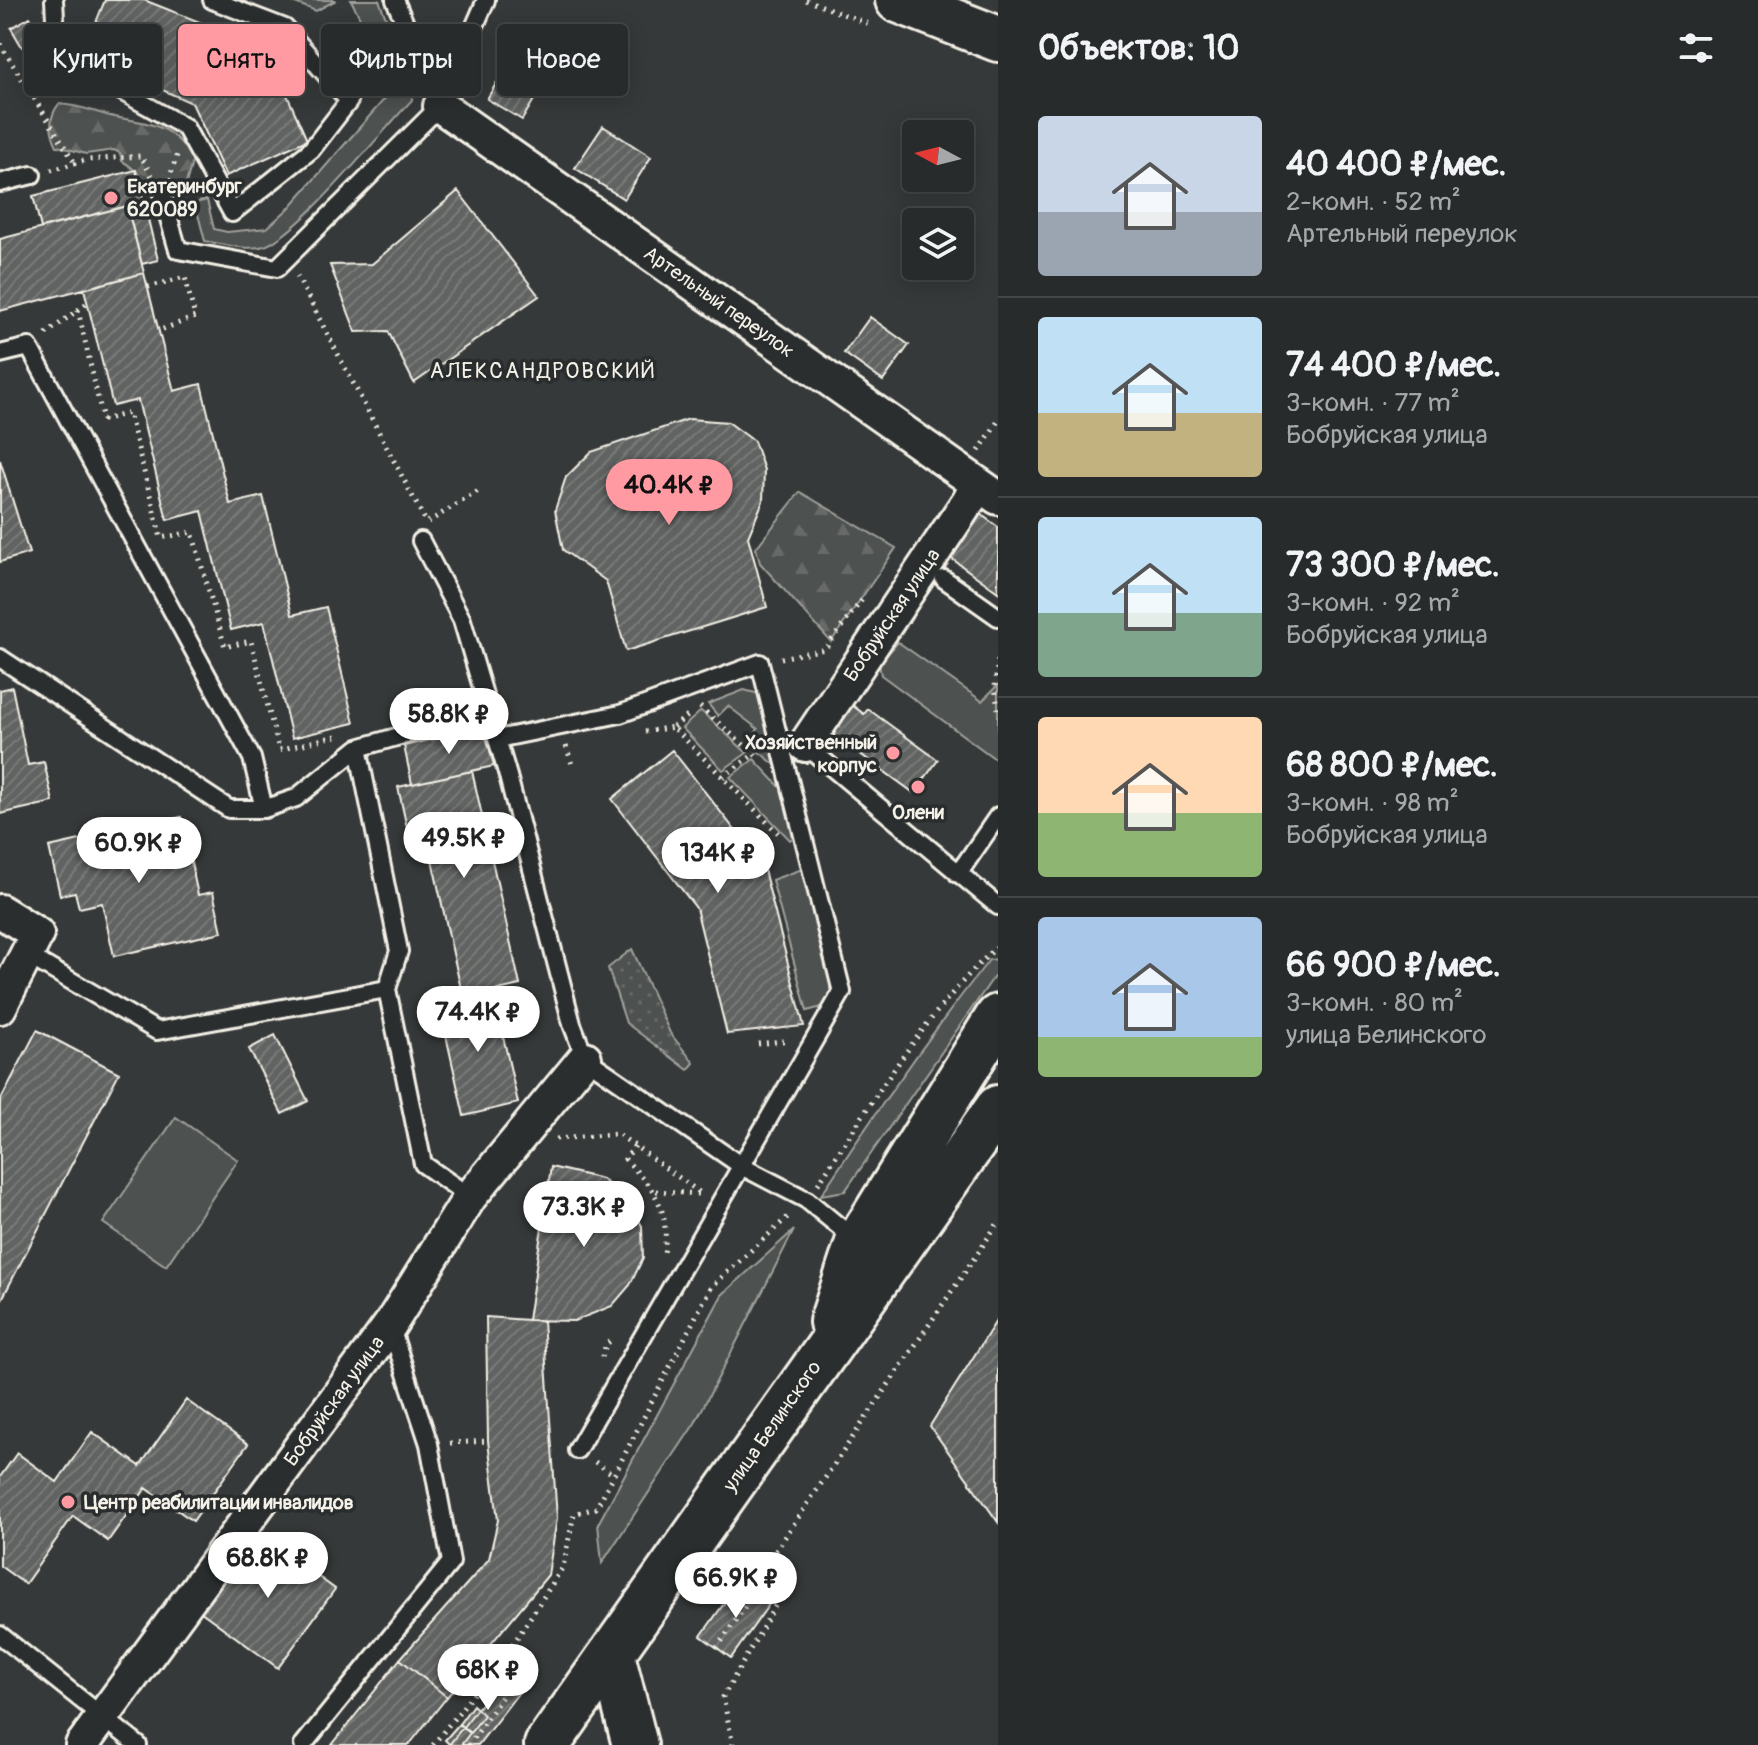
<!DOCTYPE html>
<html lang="ru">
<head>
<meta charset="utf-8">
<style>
	:root { --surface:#282b2b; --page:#343737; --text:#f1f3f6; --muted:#a5a7a9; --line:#444747; --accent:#ff9aa2 }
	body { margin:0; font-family:Pangolin,sans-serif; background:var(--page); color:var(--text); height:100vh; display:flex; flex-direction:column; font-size:30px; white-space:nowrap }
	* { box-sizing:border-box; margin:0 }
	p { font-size:26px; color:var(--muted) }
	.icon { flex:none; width:44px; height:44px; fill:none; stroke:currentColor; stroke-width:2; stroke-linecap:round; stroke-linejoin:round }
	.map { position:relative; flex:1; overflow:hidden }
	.side { display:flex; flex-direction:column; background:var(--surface); width:760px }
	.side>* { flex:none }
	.guide { position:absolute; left:24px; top:24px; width:760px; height:72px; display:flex; gap:16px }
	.needle { width:52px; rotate:277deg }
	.buttons { position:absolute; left:902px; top:120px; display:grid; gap:16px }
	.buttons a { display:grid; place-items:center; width:72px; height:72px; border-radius:8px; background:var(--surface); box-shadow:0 4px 20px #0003,0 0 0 2px var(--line); font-size:40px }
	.price { position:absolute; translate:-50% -68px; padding:0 18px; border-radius:28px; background:#fff; color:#222; font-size:26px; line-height:52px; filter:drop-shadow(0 2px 4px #0008) }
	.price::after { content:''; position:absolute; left:50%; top:48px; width:24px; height:18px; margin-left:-12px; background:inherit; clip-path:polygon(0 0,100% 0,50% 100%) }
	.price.selected { background:var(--accent); color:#111 }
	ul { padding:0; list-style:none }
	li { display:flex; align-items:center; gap:24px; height:200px; padding:0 40px }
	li+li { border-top:2px solid var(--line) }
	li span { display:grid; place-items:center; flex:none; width:224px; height:160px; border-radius:8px; color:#555 }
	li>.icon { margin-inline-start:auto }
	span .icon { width:96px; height:96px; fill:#fffc; stroke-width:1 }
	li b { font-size:34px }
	h2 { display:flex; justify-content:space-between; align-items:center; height:96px; padding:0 40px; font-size:34px }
	.pill { padding:0 28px; border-radius:8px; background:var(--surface); box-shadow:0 4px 20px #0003,0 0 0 2px var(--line); font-size:28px; line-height:72px }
	.pill.selected { background:var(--accent); color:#111 }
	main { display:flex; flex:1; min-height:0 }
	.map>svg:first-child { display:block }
	.grass { fill:#4e514f; stroke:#a1a19c; stroke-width:2 }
	.forest { fill:url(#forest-firs); stroke:#a1a19c; stroke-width:2 }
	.park { fill:url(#park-dots); stroke:#a1a19c; stroke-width:2 }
	.building { fill:url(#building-hatch); stroke:#f4f1e8; stroke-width:2 }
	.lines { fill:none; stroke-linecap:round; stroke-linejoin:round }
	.lane-casing { stroke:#f4f1e8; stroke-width:22 }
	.street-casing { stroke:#f4f1e8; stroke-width:38 }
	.secondary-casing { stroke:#f4f1e8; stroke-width:50 }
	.path { stroke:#f4f1e8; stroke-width:5; stroke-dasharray:2 6; stroke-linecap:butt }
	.lane { stroke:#2a2d2e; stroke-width:16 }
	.street { stroke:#2a2d2e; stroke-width:32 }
	.secondary { stroke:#2a2d2e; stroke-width:44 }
	.poi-dot { fill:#ff9aa2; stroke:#2a2d2e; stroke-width:3 }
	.labels { text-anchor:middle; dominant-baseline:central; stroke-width:7; stroke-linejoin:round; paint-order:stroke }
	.poi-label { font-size:20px; font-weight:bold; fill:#f4f1e8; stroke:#2a2d2e; text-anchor:start }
	.street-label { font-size:20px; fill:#f4f1e8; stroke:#2a2d2e }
	.neighbourhood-label { font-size:22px; letter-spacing:2px; fill:#f4f1e8; stroke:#2a2d2e }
</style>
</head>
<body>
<main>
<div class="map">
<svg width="998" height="1745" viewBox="0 0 998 1745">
	<defs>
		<pattern id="forest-firs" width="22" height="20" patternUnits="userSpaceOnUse" patternTransform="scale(2)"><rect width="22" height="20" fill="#4e514f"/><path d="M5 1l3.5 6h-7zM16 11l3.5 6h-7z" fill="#686a68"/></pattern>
		<pattern id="park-dots" width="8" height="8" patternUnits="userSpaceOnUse" patternTransform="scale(2)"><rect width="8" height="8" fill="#4e514f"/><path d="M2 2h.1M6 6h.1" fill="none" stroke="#686a68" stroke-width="1.8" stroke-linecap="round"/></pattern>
		<pattern id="building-hatch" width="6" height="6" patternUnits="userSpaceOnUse" patternTransform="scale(2)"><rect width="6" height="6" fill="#616362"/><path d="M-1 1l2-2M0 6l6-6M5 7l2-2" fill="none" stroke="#787a78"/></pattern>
	</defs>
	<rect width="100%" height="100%" fill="#363939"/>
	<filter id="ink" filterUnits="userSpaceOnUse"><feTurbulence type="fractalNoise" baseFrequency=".0125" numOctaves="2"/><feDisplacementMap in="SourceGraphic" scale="16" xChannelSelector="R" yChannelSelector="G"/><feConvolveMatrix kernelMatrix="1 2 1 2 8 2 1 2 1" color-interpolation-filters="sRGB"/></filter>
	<g filter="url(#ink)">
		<path class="grass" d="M287 0H336L316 11Z
			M351 0H379L413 89 412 100C380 133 303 230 267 245 249 252 224 244 205 241L195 203 207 200 214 229 227 232 267 228 289 208 395 87Z
			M898 642 982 701 998 685V761L881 675 879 664Z
			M744 690 763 695 783 771 749 744 758 729 728 706 718 716 708 704Z
			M701 711 747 753 723 770 682 728Z
			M754 759 782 789 796 835 790 840 730 777Z
			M805 868 830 967V999L822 1007 807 1011 772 880Z
			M998 959V971L845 1191 821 1195C874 1114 929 1036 989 960Z
			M176 1117 238 1160 166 1266 103 1223Z
			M794 1230 695 1423 602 1563 598 1524 722 1295Z"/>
		<path class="forest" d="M59 104C86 106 97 114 120 118 157 125 171 125 193 159L185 187 162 195C142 187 143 172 122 161L120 153 114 150 86 154 57 146C50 132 48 117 59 104Z
			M800 492 896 548 831 642 760 563 756 548Z"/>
		<path class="park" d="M632 949 670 1033 694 1063 688 1070 626 1023 608 968Z"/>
		<path class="building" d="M105 0H144L258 45 273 63 307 140 226 176 192 103 83 55Z
			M30 17 41 36 22 47 11 28Z
			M512 57 547 78 522 120 487 99Z
			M603 126 651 157 624 199 575 168Z
			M136 170 158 260 142 264 127 206 41 228 33 196Z
			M458 191 539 296 414 383 388 331 356 332 330 265 372 264Z
			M127 206 144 273 0 311V239Z
			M144 273 174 391 201 384 230 504 263 496 292 615 326 607 354 723 292 738 264 622 231 630 202 511 167 520 138 400 113 406 84 289Z
			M870 317 909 345 883 381 844 353Z
			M689 419 728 422 754 441 764 470 763 501 748 537 767 607 626 651 606 581 563 550 555 510 566 477 591 452Z
			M0 460 29 553 0 562Z
			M979 513 998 527V592L948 556Z
			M12 687 28 765 44 762 53 802 0 814V690Z
			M844 699 864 714 868 709 938 760 914 793 823 727Z
			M485 727 494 766 412 784 404 746Z
			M672 750 763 866 804 1026 727 1034 696 908 612 799Z
			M472 771 520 985 463 998 426 833 409 837 398 787Z
			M181 817 198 895 213 892 222 932 114 956 102 903 79 908 75 892 60 895 49 847Z
			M493 991 518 1103 464 1116 439 1004Z
			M37 1030 119 1073 0 1303V1101Z
			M275 1035 308 1101 282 1114 249 1049Z
			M551 1167 602 1179 630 1203 642 1226 643 1258 630 1285 612 1306 574 1321 528 1320Z
			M486 1317 543 1321 557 1518 548 1575 447 1697 400 1659 489 1559 498 1520 488 1441Z
			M998 1318V1522L930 1426Z
			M186 1400 248 1444 193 1521 146 1488 108 1541 73 1516 25 1584 0 1566V1477L17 1453 57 1482 92 1432 140 1466Z
			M257 1532 335 1589 278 1668 200 1611Z
			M740 1581 770 1603 731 1658 701 1636Z
			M400 1659 447 1697 409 1745H332Z
			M505 1673 523 1687 478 1745H449Z
			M473 1705 484 1715 470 1733 459 1724Z
			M459 1724 470 1733 461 1745H450L445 1740Z"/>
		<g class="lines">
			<g class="lane-casing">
				<path id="lane" d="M54 0 57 55 185 127 232 213 311 150 349 101 285 28 212 0
					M395 0 440 106
					M0 183 32 175
					M163 198 178 250 277 268 440 106 486 0
					M0 354 29 347 252 758 264 809
					M421 541 462 620 508 776 572 1024 585 1058 743 1167 807 1200 858 1242
					M944 579 998 617
					M0 658 229 809H264L296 798 358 748 490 710
					M497 739 620 714 760 663 842 992 577 1450
					M805 745 998 906
					M358 748 399 951 387 989
					M958 874 998 816
					M27 955 157 1031 387 989 423 1164 470 1197
					M0 1635 138 1745
					M303 1745 451 1562 429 1444 390 1325"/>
			</g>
			<g class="street-casing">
				<path id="street" d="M440 106 998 498
					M805 745 979 485
					M0 911 37 934 0 1007
					M82 1745 390 1325 470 1197 585 1058"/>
			</g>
			<g class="secondary-casing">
				<path id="secondary" d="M898 0 998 39
					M832 1322 858 1243 998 1017
					M612 1655 635 1745
					M547 1745 998 1108"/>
			</g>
			<path class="path" d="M806 0 872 25
				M0 44 75 163
				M51 170 87 160 141 156 154 180
				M169 180 177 155
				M297 276 426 522
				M148 287 185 277 195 317 158 331
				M78 310 103 420 129 413 161 538 192 532 225 647 251 641 279 750 336 736
				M46 334 87 303
				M979 451 998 421
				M428 522 480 490
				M781 658 825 649 864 597
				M998 660 995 686 998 709
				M700 707 759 758
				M673 727 689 715
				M645 732 673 727 778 833
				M566 746 573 767
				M723 777 753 755
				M758 1044 789 1040
				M556 1139 618 1134 702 1194
				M635 1146 625 1159C655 1190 670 1208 664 1254
				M818 1184C871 1104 927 1010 998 946
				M656 1191 699 1194
				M602 1357 606 1344 613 1339
				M450 1443 488 1441
				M595 1462 614 1475 711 1287 790 1215
				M717 1648 755 1592 762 1571
				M433 1745 515 1641 563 1567 574 1514 596 1508 614 1475
				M469 1745 514 1679 515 1644
				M733 1745 723 1697 783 1592 762 1571 998 1223"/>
			<use href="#lane" class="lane"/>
			<use href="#street" class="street"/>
			<use href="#secondary" class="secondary"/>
		</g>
	</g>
	<g class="poi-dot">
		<circle cx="111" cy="198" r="8"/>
		<circle cx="893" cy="753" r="8"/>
		<circle cx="918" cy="787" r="8"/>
		<circle cx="68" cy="1502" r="8"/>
	</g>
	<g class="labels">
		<g class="poi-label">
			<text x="127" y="186">Екатеринбург<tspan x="127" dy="23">620089</tspan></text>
			<text x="877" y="742" text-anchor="end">Хозяйственный<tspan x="877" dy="23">корпус</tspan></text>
			<text x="918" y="812" text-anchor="middle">Олени</text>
			<text x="84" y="1502">Центр реабилитации инвалидов</text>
		</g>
		<g class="street-label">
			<text transform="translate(719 302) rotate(35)">Артельный переулок</text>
			<text transform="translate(892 615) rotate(-56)">Бобруйская улица</text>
			<text transform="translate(334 1401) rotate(-54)">Бобруйская улица</text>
			<text transform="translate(772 1426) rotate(-55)">улица Белинского</text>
		</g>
		<g class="neighbourhood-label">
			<text x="543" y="371">АЛЕКСАНДРОВСКИЙ</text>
		</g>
	</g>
</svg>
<div class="buttons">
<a><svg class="needle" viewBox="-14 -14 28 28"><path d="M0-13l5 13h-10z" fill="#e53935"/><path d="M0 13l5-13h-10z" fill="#a5a7a9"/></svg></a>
<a><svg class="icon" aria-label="layers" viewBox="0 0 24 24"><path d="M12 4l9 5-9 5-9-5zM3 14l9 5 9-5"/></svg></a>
</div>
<b class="price selected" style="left:669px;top:527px">40.4K ₽</b>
<b class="price" style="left:449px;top:756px">58.8K ₽</b>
<b class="price" style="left:464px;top:880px">49.5K ₽</b>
<b class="price" style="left:139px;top:885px">60.9K ₽</b>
<b class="price" style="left:718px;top:895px">134K ₽</b>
<b class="price" style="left:478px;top:1054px">74.4K ₽</b>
<b class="price" style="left:584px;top:1249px">73.3K ₽</b>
<b class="price" style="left:268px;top:1600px">68.8K ₽</b>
<b class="price" style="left:736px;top:1620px">66.9K ₽</b>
<b class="price" style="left:488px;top:1712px">68K ₽</b>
<div class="guide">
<a class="pill">Купить</a>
<a class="pill selected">Снять</a>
<a class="pill">Фильтры</a>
<a class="pill">Новое</a>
</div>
</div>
<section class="side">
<h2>Объектов: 10<svg class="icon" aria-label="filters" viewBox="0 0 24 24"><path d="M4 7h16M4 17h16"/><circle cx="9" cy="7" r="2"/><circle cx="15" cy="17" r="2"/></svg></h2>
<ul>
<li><span style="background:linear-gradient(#c9d6e8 60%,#9aa5b1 0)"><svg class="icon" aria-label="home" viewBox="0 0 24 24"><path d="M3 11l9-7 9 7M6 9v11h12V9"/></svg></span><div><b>40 400 ₽/мес.</b><p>2-комн. · 52 m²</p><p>Артельный переулок</p></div></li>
<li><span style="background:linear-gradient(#bfe0f5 60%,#c2b280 0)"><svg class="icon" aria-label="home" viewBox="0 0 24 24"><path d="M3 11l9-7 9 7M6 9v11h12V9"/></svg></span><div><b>74 400 ₽/мес.</b><p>3-комн. · 77 m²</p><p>Бобруйская улица</p></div></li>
<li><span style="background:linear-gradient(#bfe0f5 60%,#7fa58c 0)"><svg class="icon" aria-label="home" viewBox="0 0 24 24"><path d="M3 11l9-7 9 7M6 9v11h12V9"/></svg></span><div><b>73 300 ₽/мес.</b><p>3-комн. · 92 m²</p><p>Бобруйская улица</p></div></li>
<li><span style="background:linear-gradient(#ffd9b3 60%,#8fb573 0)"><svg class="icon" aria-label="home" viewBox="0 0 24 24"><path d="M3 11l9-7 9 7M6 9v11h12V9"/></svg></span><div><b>68 800 ₽/мес.</b><p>3-комн. · 98 m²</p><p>Бобруйская улица</p></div></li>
<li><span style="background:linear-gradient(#a9c7e8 75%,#8fb573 0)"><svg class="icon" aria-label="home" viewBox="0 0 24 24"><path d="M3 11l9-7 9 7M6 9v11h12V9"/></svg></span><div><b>66 900 ₽/мес.</b><p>3-комн. · 80 m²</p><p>улица Белинского</p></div></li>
</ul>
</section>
</main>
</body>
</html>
